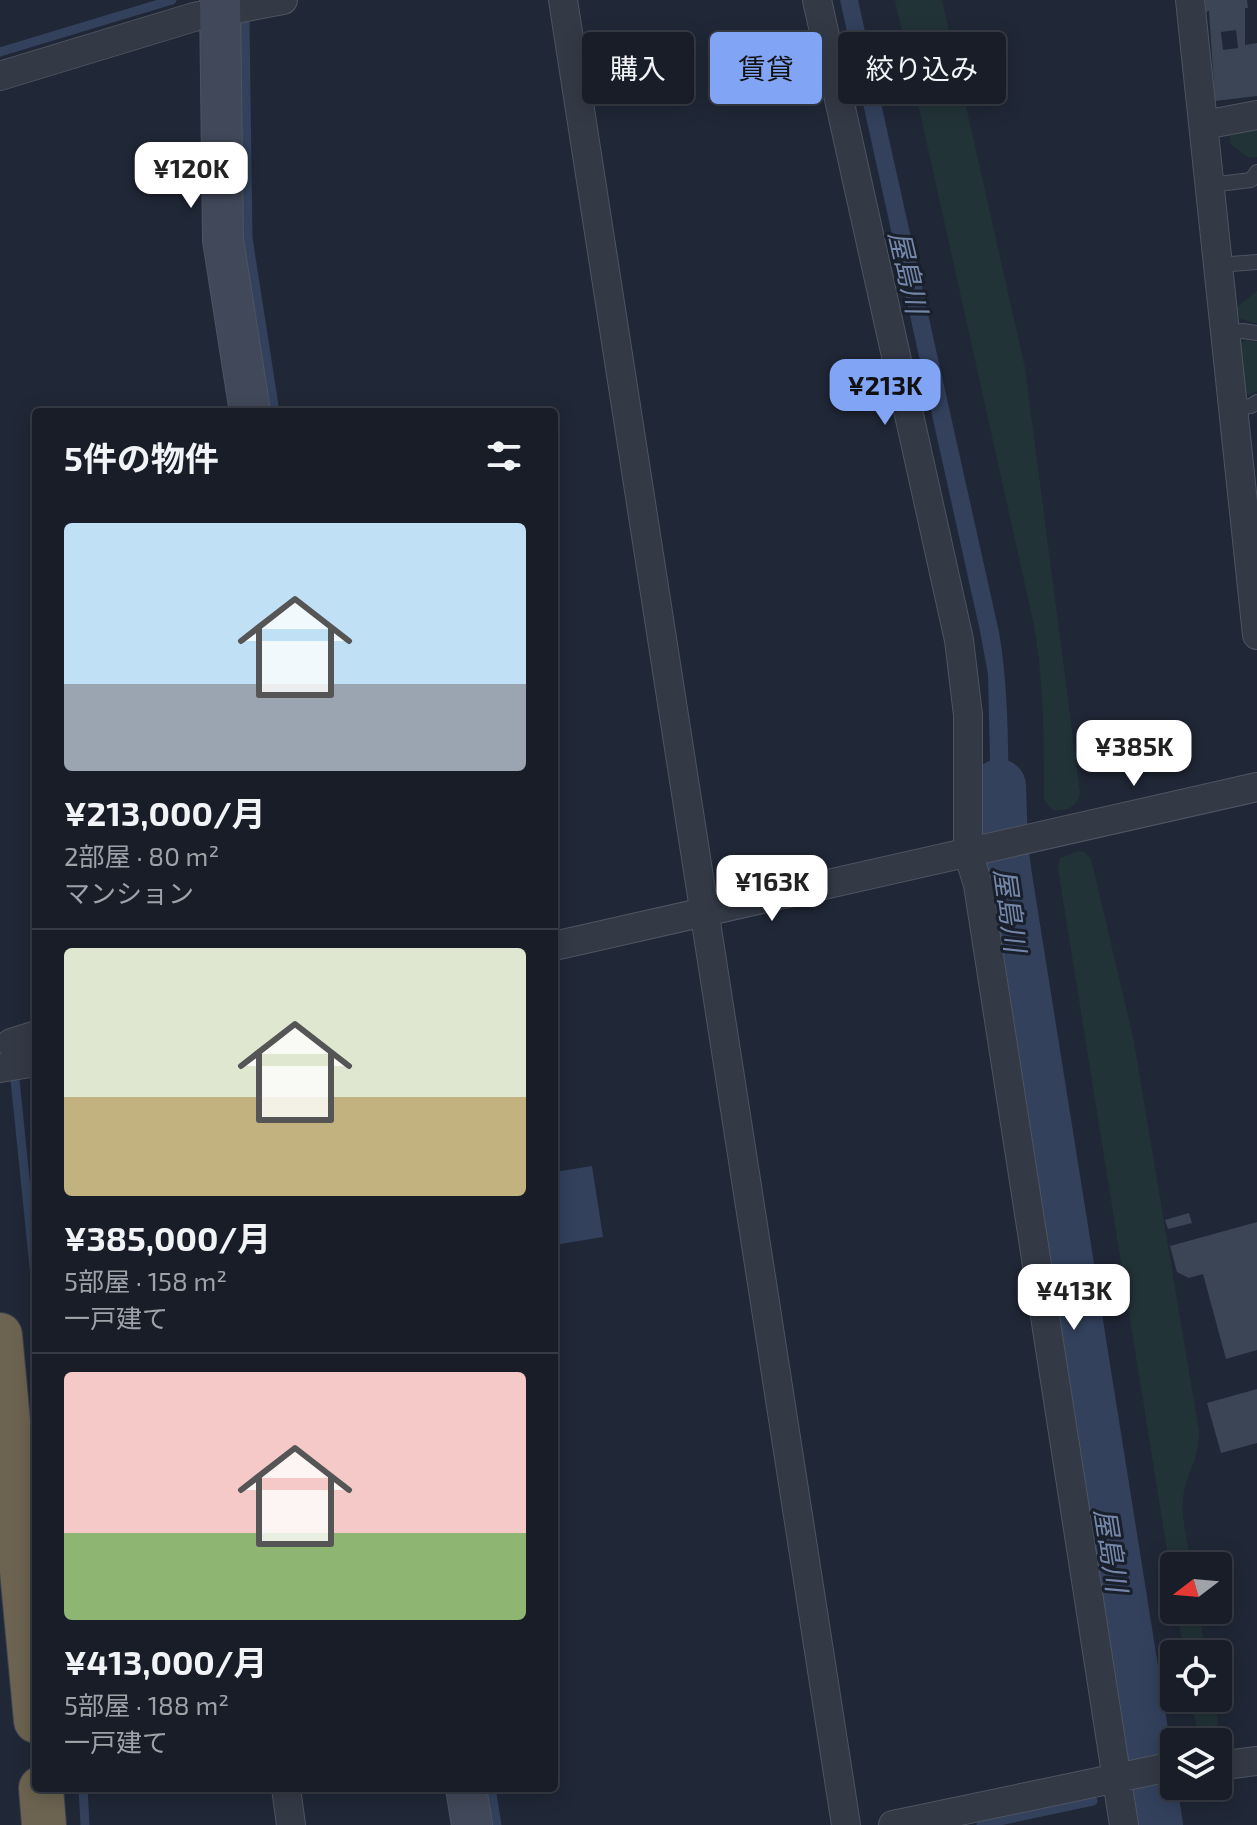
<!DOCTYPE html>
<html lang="ja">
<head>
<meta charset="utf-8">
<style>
	:root { --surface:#181d28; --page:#252a34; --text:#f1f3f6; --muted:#9fa2a8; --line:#363b45; --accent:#81a4f5 }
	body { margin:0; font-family:"Exo 2","Noto Sans JP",sans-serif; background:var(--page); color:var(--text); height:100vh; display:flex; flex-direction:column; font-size:30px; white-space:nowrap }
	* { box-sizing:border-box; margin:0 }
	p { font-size:26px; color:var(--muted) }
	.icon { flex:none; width:44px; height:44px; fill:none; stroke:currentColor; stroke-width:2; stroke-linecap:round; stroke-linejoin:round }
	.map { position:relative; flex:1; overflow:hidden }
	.drawer { position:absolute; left:32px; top:408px; width:526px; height:1384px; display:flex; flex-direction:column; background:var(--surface); border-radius:8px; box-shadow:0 4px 20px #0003,0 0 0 2px var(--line) }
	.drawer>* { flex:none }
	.banner { position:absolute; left:582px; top:32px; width:554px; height:72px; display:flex; gap:16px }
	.needle { width:52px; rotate:254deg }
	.tools { position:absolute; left:1160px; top:1552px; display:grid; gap:16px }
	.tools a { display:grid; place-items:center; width:72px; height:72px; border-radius:8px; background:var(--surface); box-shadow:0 4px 20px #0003,0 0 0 2px var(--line); font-size:40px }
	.price { position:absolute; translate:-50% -68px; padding:0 18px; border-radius:16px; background:#fff; color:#222; font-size:26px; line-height:52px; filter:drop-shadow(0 2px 4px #0008) }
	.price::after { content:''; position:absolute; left:50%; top:48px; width:24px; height:18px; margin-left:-12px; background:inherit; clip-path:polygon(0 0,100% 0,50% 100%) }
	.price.current { background:var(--accent); color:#111 }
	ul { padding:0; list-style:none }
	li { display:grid; align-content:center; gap:16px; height:424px; padding:0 32px }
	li+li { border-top:2px solid var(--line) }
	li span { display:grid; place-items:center; height:248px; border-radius:8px; color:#555 }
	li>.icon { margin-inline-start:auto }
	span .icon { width:144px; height:144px; fill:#fffc; stroke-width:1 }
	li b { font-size:34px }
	h2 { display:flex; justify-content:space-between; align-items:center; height:96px; padding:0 32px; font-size:34px }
	.pill { padding:0 28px; border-radius:8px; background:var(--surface); box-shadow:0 4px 20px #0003,0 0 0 2px var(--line); font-size:28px; line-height:72px }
	.pill.current { background:var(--accent); color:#111 }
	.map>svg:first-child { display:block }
	.green { fill:#223337 }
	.water { fill:#33415d }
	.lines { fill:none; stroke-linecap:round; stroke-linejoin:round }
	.stream { stroke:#33415d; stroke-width:9 }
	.river { stroke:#33415d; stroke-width:54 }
	.building { fill:#3c4556; fill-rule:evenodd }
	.lane-casing { stroke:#4e5461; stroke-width:16 }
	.street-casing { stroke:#4e5461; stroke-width:30 }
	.secondary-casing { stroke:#4e5461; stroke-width:42 }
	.highway-casing { stroke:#3b414e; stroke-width:46 }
	.lane { stroke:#333a46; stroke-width:14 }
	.street { stroke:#333a46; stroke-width:28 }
	.secondary { stroke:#414859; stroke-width:40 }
	.highway { stroke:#6c6450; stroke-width:44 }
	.labels { text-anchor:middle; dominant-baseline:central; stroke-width:6; stroke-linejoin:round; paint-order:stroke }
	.water-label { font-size:28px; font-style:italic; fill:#7588ab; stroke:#191f2b }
</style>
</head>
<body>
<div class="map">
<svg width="1257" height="1825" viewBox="0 0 1257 1825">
	<rect width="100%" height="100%" fill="#202736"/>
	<path class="green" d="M895 0H942L1025 368 1080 792C1078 807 1066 812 1052 810L1044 799C1044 740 1044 683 1034 625Z
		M1257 125V157L1249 158 1231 144 1229 133Z
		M1257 291V324L1239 318 1237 307Z
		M1247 340 1257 342V391L1249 395 1245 391 1240 343Z
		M1078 851 1085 852 1091 859 1133 1037 1199 1431C1199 1462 1186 1472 1183 1498 1181 1520 1188 1544 1192 1566H1174V1594L1058 868 1060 858Z
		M1177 1610H1199L1206 1654H1184Z
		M1191 1698H1214L1220 1737 1218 1747V1742H1199Z"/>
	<path class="water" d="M840 0H858L999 632C1011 703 1007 773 1010 844L992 846 988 675 981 636Z
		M592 1166 603 1237 554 1245V1172Z"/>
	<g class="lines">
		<path class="stream" d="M245 21 248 238 275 412
			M0 52 172 0
			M14 1070 36 1286
			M83 1788 85 1825
			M491 1788 497 1825
			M1130 1793 1150 1788
			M981 1825 1093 1801"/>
		<path class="river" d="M999 786 1001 845 1005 876 1156 1825"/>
	</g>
	<path class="building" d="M1205 0H1247L1248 8H1245V45L1257 43V96L1215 101 1209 11 1206 12ZM1236 30 1238 48 1223 50 1221 32Z
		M1189 1213 1192 1223 1168 1229 1165 1220Z
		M1257 1222V1350L1226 1359 1203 1274 1189 1278 1177 1272 1170 1246Z
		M1257 1389V1443L1221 1453 1207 1403Z"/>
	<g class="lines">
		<g class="lane-casing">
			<path id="lane" d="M1210 185 1251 180 1257 172
				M1218 265 1257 262
				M1225 333 1243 331 1257 333
				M1233 408 1251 406 1257 402"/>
		</g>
		<g class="street-casing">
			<path id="street" d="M563 0 846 1825
				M817 0 959 640 968 715V852L978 885 1124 1825
				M1190 0 1257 635
				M0 76 194 17 283 0
				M1204 125 1257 115
				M554 946 1257 787
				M11 1043 36 1035
				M0 1068 36 1062
				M1218 1766 1257 1761
				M286 1788 291 1825
				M893 1825 1174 1766"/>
		</g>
		<g class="secondary-casing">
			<path id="secondary" d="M220 0 223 240 250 412
				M466 1788 472 1825"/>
		</g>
		<g class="highway-casing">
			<path id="highway" d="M0 1335 36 1721
				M41 1788 44 1825"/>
		</g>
		<use href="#lane" class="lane"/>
		<use href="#street" class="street"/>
		<use href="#secondary" class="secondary"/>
		<use href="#highway" class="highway"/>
	</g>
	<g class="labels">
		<g class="water-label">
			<text transform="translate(909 272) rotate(77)">屋島川</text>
			<text transform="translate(1011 910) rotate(82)">屋島川</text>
			<text transform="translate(1112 1550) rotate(81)">屋島川</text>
		</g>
	</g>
</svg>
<div class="tools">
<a><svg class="needle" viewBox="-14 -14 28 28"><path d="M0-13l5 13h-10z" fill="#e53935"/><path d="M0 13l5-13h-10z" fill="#9fa2a8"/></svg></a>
<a><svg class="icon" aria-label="locate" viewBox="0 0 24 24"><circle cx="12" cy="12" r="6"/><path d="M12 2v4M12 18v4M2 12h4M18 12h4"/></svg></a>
<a><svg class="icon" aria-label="layers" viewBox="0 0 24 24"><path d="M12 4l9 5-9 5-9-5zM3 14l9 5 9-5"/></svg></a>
</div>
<b class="price" style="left:191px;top:210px">¥120K</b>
<b class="price current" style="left:885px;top:427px">¥213K</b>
<b class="price" style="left:1134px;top:788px">¥385K</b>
<b class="price" style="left:772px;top:923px">¥163K</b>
<b class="price" style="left:1074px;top:1332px">¥413K</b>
<div class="banner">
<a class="pill">購入</a>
<a class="pill current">賃貸</a>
<a class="pill">絞り込み</a>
</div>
<section class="drawer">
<h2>5件の物件<svg class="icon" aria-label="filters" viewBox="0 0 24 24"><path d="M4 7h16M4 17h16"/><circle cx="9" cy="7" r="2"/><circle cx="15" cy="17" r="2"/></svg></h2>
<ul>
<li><span style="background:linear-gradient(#bfe0f5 65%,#9aa5b1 0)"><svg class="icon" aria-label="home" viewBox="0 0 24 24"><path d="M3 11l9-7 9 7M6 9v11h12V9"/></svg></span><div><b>¥213,000/月</b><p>2部屋 · 80 m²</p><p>マンション</p></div></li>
<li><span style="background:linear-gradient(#dfe7d0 60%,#c2b280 0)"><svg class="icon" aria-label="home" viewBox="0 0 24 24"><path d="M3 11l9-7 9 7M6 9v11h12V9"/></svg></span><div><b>¥385,000/月</b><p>5部屋 · 158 m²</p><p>一戸建て</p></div></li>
<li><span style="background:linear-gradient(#f6c9c9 65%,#8fb573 0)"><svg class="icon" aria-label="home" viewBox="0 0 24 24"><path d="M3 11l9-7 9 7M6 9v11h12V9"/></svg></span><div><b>¥413,000/月</b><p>5部屋 · 188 m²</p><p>一戸建て</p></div></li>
</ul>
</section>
</div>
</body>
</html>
